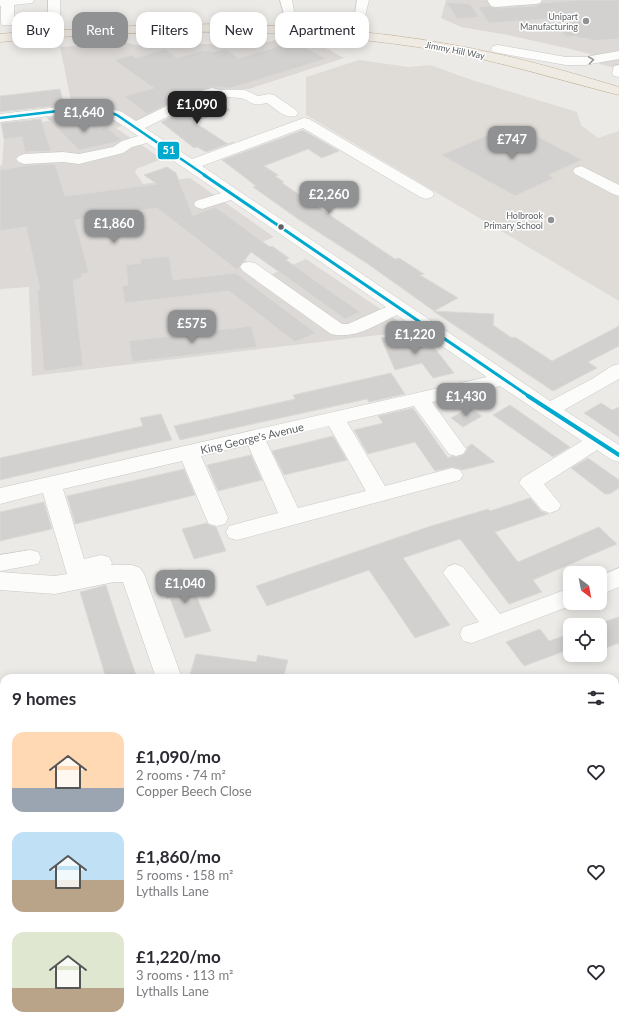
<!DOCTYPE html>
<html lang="en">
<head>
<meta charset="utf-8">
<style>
	:root { --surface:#fff; --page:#f2f2f3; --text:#2b2b33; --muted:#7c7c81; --accent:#8f9192 }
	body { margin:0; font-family:Lato,sans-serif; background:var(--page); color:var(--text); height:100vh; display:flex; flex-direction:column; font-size:15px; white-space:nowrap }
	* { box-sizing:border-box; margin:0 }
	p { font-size:13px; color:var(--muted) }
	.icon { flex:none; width:22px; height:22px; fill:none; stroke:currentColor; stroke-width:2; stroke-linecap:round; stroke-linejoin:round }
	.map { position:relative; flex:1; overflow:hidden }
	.sheet { position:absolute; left:0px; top:674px; width:619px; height:356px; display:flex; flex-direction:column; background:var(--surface); border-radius:12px 12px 0 0; box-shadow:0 2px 10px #0003 }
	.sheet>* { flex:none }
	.hud { position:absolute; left:12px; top:12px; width:400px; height:36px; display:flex; gap:8px }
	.needle { width:26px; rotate:148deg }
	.fabs { position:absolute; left:563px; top:566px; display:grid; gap:8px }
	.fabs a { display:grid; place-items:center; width:44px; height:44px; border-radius:8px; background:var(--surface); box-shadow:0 2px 10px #0003; font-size:20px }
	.price { position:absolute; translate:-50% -34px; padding:0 9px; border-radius:8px; background:var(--accent); color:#fff; font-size:13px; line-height:26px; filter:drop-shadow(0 1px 2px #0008) }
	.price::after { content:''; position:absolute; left:50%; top:24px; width:12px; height:9px; margin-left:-6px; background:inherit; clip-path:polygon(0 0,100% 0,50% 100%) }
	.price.current { background:#222; color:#fff }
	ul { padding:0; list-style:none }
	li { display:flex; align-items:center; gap:12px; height:100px; padding:0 12px }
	li span { display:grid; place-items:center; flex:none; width:112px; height:80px; border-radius:12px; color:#555 }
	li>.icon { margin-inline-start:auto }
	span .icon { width:48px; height:48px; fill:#fffc; stroke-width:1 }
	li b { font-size:17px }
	h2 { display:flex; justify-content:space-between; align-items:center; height:48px; padding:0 12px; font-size:17px }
	.tag { padding:0 14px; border-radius:12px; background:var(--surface); box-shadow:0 2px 10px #0003; font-size:14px; line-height:36px }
	.tag.current { background:var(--accent); color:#fff }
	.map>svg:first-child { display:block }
	.industrial { fill:#dcd9d7 }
	.education { fill:#dfdcd7 }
	.green { fill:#d7e6d4 }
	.building { fill:#d3d1d0; stroke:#dbdad6 }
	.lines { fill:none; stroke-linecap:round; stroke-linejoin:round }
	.minor-casing { stroke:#c8c8c7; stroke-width:1 }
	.highway-casing { stroke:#c1b097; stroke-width:1 }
	.minor { fill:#fcfcfb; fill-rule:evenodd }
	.highway { fill:#efeae2; fill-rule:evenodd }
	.bus-1-far2-casing { stroke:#fff; stroke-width:4.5 }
	.bus-1-far1-casing { stroke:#fff; stroke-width:5.5 }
	.bus-1-casing { stroke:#fff; stroke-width:7 }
	.bus-1-far2 { stroke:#00a9ce; stroke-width:2.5 }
	.bus-1-far1 { stroke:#00a9ce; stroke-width:3 }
	.bus-1 { stroke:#00a9ce; stroke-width:4 }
	.oneway { stroke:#959799 }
	.poi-dot { fill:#8f9192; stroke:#fff; stroke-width:1.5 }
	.bus-dot { fill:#5d6164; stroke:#fff; stroke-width:1.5 }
	.labels { text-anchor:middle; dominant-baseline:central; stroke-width:3; stroke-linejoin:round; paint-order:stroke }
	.far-poi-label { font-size:9px; fill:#5d6164; stroke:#fff; text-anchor:end }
	.far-street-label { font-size:9px; fill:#5d6164; stroke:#fff }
	.street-label { font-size:11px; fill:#5d6164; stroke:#fff }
	.line-badge { stroke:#fff; stroke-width:1.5 }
	.badge-label { font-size:11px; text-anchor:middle; font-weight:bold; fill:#fff }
</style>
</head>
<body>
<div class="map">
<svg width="619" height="1030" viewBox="0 0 619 1030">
	<rect width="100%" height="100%" fill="#eceae7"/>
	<path class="industrial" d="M446 0H619V69L600 64 590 54 570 49 508 35 461 27 441 18Z
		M291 37 311 40 344 58 249 89H213L152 115 116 128 162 159 136 169 135 172 143 184 190 178 274 237 235 253 268 276 306 259 413 331 32 376 29 287 0 289V166L2 165 4 139 14 127 76 116 71 101 60 47 123 42 141 46 199 44 251 45Z"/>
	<path class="education" d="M359 60 409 67 430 65 472 80 577 112 581 125 598 138 619 131V301L306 115V77Z"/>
	<path class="green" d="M161 1026H233L231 1030H157Z"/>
	<path class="building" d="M577 0H619V39L591 41 590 39 579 38 577 36 566 37 551 19 489 23 478 7 489 6 495 8 536 6 542 3Z
		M446 2 470 4 479 17 457 19Z
		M295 41 326 59 231 88 212 87 193 92 147 114 124 96 154 88 114 60 132 55 136 58 165 49 177 58 200 51 209 50 213 52 225 49 239 58Z
		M60 89 64 105 0 112V96Z
		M218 99 224 103 221 104 230 110 194 122 228 144 234 142 206 152 197 147 194 148 161 122 204 100Z
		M67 115 69 124 85 120 87 123 92 122 100 129 106 127 122 140 117 142 79 150 47 118Z
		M41 119 51 151 25 152 22 137 4 139 1 123Z
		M507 127 521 134 527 131 582 160 548 175 554 178 515 196 441 155Z
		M303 130 339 151 322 158 308 149 264 166 278 175 275 176 284 182 282 183 395 259 399 258 424 274 420 275 458 298 434 311 368 264 298 219 253 187 256 186 222 160Z
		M55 164 65 196 157 184 144 175 167 167 176 173 193 216 215 207 270 247 272 246 289 258 286 260 360 312 345 319 251 252 237 270 157 208 75 220 89 273 81 274 82 277 73 281 83 366 44 371 37 290H40L26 227 0 231V170L28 165Z
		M169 256 173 280 236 273 316 333 295 342 229 291 125 303 122 286 128 285 126 265 141 263 140 259Z
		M433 311 494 314 493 325 512 338 515 337 552 361 619 326V346L588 362 597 368 553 391Z
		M251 326 257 347 132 362 129 341Z
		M412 334 413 337H418L424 348 433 346 454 373 433 378 422 363 395 370 381 338Z
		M391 373 405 394 369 402 367 399 180 440 174 426 295 399 293 395Z
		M601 403 612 410 619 407V437L584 413Z
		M510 405 570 447 553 457 493 415Z
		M413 408 448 458 452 456 456 457 463 455 467 450V447L472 444 495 462 462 470 460 469 452 467 435 471 415 442 368 454 354 430 383 423 378 416Z
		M469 408 482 416 463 427 451 418Z
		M161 414 172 440 0 480V458L143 426 140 418Z
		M333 436 347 460 284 475 272 451Z
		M251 455 262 480 218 491 207 465Z
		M588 458 619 480V488L610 494H605L571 468Z
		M184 469 195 495 75 524 67 496Z
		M530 498 541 511 548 514 495 532 518 562 599 527 617 544 533 580 542 592 509 604 460 539 403 558 450 625 415 638 369 570 267 606 256 586 431 526 488 509 490 511Z
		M44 502 52 529 0 541V512Z
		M207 523 209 525 216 527 226 551 194 559 182 529Z
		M182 569 194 596 196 595 211 631 185 638 170 598 167 599 158 575Z
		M106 585 117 620 137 678H106L80 592Z
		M619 617V643L600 650V623Z
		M540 629 549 641 570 634V649L524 666 506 642Z
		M196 654 256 662 258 655 288 660 283 678H211L190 675Z"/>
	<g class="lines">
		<g class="minor-casing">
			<path id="minor" d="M0 0H34L32 3 14 5V18L33 19 34 22 33 25H2L1 22V6H0Z
				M48 0H60V19L59 22H49L48 19Z
				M280 0H292L294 11 292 14H284Z
				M357 0H369L365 16H357L355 13Z
				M487 0H542L540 3 536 4 495 7 491 6Z
				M498 45 566 57H585L619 51V59L585 65H566L493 52 491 49 493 46Z
				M619 65V77L614 76 612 73 614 66Z
				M212 88 221 90H245L258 96 269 94 274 95 296 110 298 113 296 116C285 119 276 109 267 103 247 107 253 100 240 98 230 97 212 96 203 99L145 128 192 159 304 118 309 119 432 191 434 194 432 197 426 199 420 197 303 128 202 166 550 401 592 379 612 366 619 364V379L564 410 619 445V462L612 460 597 450 544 484 561 505 558 510 550 513 542 510 519 483 522 478 582 441 500 386 432 402 466 449 463 454 456 456 449 454 414 406 347 422 385 486 452 468 460 470 463 475 460 480 237 540 229 538 226 532 229 526 278 513 248 445 201 456 228 518 225 524 217 526 209 524 206 518 182 461 63 489 84 559 101 555 109 557 112 563 111 565H132L140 568 144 574 182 678H156L123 582H114L55 594 0 590V572L55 576 67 574 43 493 0 504V488L487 377 397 315C377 324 355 340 331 334L243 271 240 267 243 263 249 262 255 263 342 324H348L386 307 231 200 202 209 196 207 194 204 196 201 221 193 147 143 132 147 123 153 79 164 63 162 24 164 19 162 16 159 19 156 24 154 63 152 79 154 113 147 122 141 138 136C119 123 107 112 83 112L0 122V114L83 104H97L122 112 136 121 193 93ZM329 426 366 491 298 508 266 441Z
				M581 166 619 185V196L613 194 575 174 573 171 575 168Z
				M30 550 38 552 41 558 38 564 0 571V555Z
				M455 564 463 567 500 614 570 588V603H578L472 643 463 641 460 634 463 627 479 622 443 573 447 567Z
				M619 568V587L600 595V576Z
				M615 759H619V783H615Z
				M4 873V902L0 904V874Z
				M4 1015V1026H31L29 1030H0V1018Z
				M235 1026H267V1030H235Z"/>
		</g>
		<g class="highway-casing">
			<path id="highway" d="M216 24C294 26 372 30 448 44 506 54 563 70 619 87V95C562 81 506 63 448 52 301 26 149 28 0 42V34L11 33 133 26Z"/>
		</g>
		<use href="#minor" class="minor"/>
		<use href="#highway" class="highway"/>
		<g class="bus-1-far2-casing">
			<path id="bus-1-far2" d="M0 118 83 108H97L117 115 206 176"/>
		</g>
		<g class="bus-1-far1-casing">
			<path id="bus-1-far1" d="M204 175 530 397"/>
		</g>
		<g class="bus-1-casing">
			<path id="bus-1" d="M528 396 619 455"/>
		</g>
		<use href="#bus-1-far2" class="bus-1-far2"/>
		<use href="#bus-1-far1" class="bus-1-far1"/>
		<use href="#bus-1" class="bus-1"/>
	</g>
	<defs><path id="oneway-chevron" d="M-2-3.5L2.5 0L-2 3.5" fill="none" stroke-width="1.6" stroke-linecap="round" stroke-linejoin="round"/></defs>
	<use class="oneway" href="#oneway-chevron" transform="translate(591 60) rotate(-8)"/>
	<g class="poi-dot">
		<circle cx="586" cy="21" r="4"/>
		<circle cx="551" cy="220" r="4"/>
	</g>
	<circle class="bus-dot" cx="281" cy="227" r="3.5"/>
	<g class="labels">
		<g class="far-poi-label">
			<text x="578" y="16">Unipart<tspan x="578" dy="10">Manufacturing</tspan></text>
			<text x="543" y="215">Holbrook<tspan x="543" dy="10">Primary School</tspan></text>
		</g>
		<g class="far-street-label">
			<text transform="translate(455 50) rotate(11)">Jimmy Hill Way</text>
		</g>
		<g class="street-label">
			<text transform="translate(252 438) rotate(-13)">King George's Avenue</text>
		</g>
	</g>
	<rect class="line-badge" x="157" y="141" width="23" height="19" rx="4" fill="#00a9ce"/>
	<g class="badge-label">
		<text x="169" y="154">51</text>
	</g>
</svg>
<div class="fabs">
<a><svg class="needle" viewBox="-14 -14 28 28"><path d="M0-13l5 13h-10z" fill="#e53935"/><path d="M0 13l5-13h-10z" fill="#7c7c81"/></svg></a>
<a><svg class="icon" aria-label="locate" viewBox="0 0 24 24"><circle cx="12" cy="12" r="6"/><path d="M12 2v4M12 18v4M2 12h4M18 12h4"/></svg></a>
</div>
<b class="price current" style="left:197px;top:125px">£1,090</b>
<b class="price" style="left:84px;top:133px">£1,640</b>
<b class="price" style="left:512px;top:160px">£747</b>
<b class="price" style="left:329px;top:215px">£2,260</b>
<b class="price" style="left:114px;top:244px">£1,860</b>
<b class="price" style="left:192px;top:344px">£575</b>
<b class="price" style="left:415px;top:355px">£1,220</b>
<b class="price" style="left:466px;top:417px">£1,430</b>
<b class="price" style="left:185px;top:604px">£1,040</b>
<div class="hud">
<a class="tag">Buy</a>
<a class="tag current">Rent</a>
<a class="tag">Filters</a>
<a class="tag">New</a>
<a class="tag">Apartment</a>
</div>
<section class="sheet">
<h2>9 homes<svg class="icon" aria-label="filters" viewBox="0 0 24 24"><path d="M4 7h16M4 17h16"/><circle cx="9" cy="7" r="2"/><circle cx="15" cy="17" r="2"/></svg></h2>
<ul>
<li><span style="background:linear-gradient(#ffd9b3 70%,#9aa5b1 0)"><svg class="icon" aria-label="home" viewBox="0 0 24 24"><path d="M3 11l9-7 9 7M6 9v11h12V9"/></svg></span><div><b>£1,090/mo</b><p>2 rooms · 74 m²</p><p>Copper Beech Close</p></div><svg class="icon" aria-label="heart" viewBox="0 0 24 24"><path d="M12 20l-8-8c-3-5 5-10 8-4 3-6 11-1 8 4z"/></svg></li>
<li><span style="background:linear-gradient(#bfe0f5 60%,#b9a48a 0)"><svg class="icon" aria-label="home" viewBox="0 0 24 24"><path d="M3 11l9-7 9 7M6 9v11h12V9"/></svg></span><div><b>£1,860/mo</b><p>5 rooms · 158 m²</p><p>Lythalls Lane</p></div><svg class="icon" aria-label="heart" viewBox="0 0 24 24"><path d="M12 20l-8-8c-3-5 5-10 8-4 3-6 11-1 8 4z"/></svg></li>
<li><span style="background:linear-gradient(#dfe7d0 70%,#b9a48a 0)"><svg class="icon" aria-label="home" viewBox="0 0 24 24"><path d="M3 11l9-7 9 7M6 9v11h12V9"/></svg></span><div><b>£1,220/mo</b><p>3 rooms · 113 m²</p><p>Lythalls Lane</p></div><svg class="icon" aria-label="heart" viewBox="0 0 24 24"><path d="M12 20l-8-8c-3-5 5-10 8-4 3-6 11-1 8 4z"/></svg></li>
</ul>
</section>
</div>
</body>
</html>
